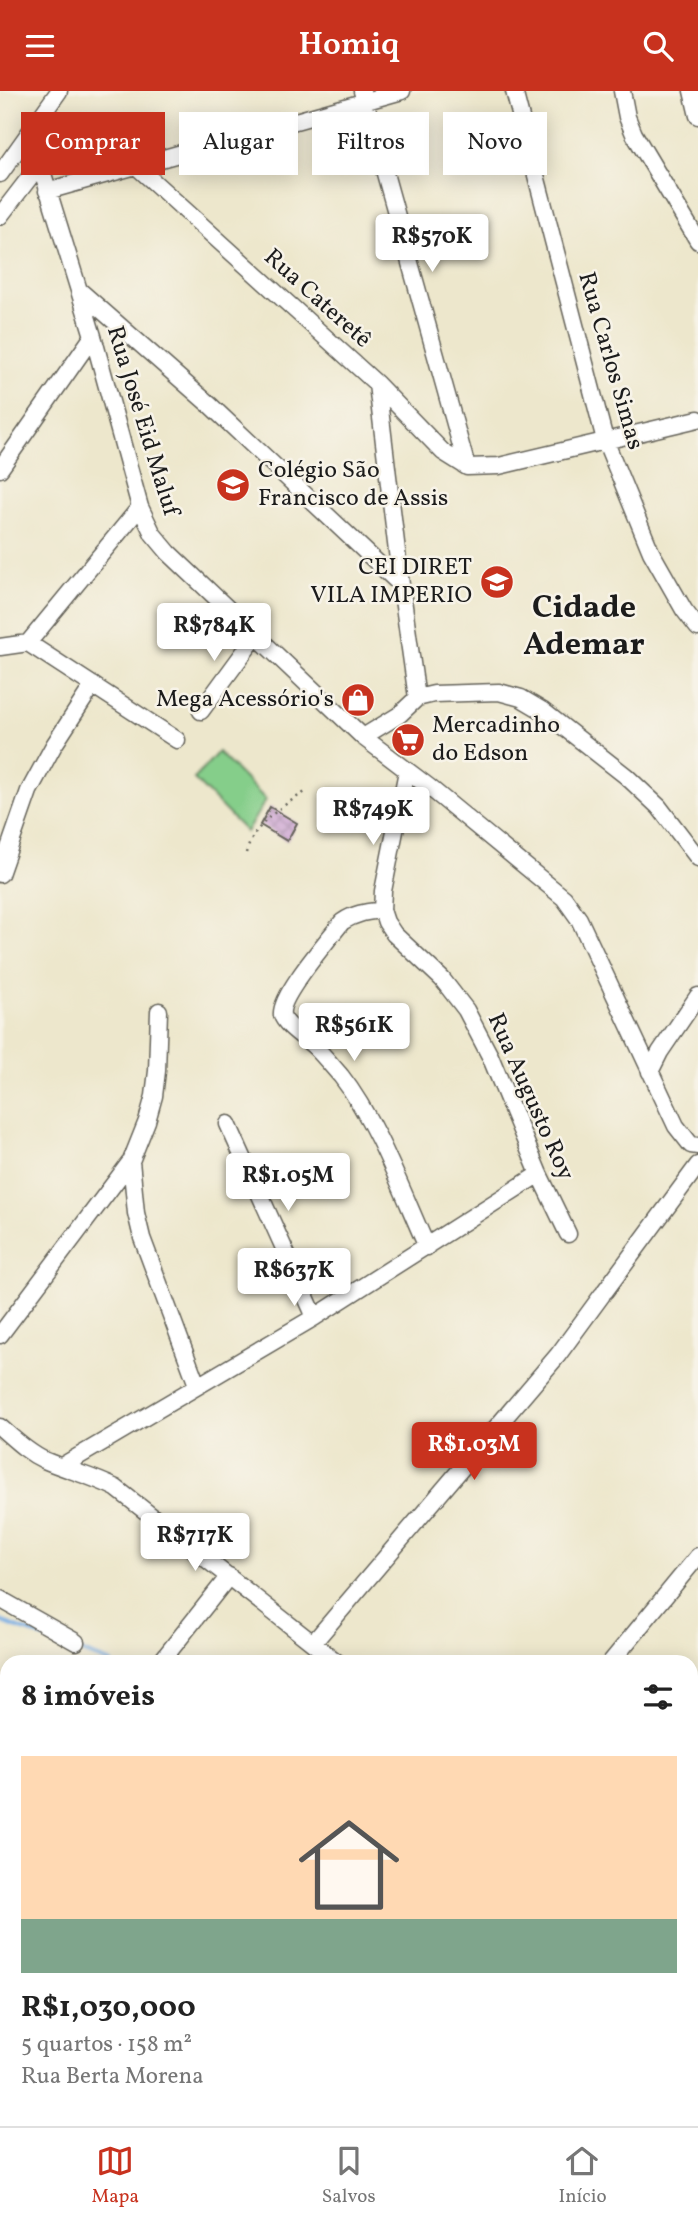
<!DOCTYPE html>
<html lang="pt">
<head>
<meta charset="utf-8">
<style>
	:root { --surface:#fff; --page:#f6f6f6; --text:#222; --muted:#767676; --line:#e0e0e0; --accent:#c8321e }
	body { margin:0; font-family:Vollkorn,serif; background:var(--page); color:var(--text); height:100vh; display:flex; flex-direction:column; font-size:26px; white-space:nowrap }
	* { box-sizing:border-box; margin:0 }
	p { font-size:23px; color:var(--muted) }
	.icon { flex:none; width:38px; height:38px; fill:none; stroke:currentColor; stroke-width:2; stroke-linecap:round; stroke-linejoin:round }
	.map { position:relative; flex:1; overflow:hidden }
	.side { position:absolute; left:0px; top:1564px; width:698px; height:471px; display:flex; flex-direction:column; background:var(--surface); border-radius:21px 21px 0 0; box-shadow:0 4px 18px #0003 }
	.side>* { flex:none }
	.top-card { position:absolute; left:21px; top:21px; width:656px; height:63px; display:flex; gap:14px }
	.price { position:absolute; translate:-50% -60px; padding:0 16px; border-radius:7px; background:#fff; color:#222; font-size:23px; line-height:46px; filter:drop-shadow(0 2px 4px #0008) }
	.price::after { content:''; position:absolute; left:50%; top:42px; width:21px; height:16px; margin-left:-10px; background:inherit; clip-path:polygon(0 0,100% 0,50% 100%) }
	.price.active { background:var(--accent); color:#fff }
	ul { padding:0; list-style:none }
	li { display:grid; align-content:center; gap:14px; height:371px; padding:0 21px }
	li+li { border-top:2px solid var(--line) }
	li span { display:grid; place-items:center; height:217px; border-radius:0px; color:#555 }
	li>.icon { margin-inline-start:auto }
	span .icon { width:126px; height:126px; fill:#fffc; stroke-width:1 }
	li b { font-size:30px }
	h2 { display:flex; justify-content:space-between; align-items:center; height:84px; padding:0 21px; font-size:30px }
	.pill { padding:0 24px; border-radius:0px; background:var(--surface); box-shadow:0 4px 18px #0003; font-size:24px; line-height:63px }
	.pill.active { background:var(--accent); color:#fff }
	header { display:flex; justify-content:space-between; align-items:center; height:91px; padding:0 21px; background:var(--accent); color:#fff; font-size:32px; font-weight:600 }
	.tabs { display:flex; justify-content:space-around; align-items:center; height:98px; border-top:2px solid var(--line); background:var(--surface); font-size:19px; color:var(--muted) }
	.tabs a { display:grid; justify-items:center; gap:4px }
	.tabs .active { color:var(--accent) }
	.map>svg:first-child { display:block }
	.garden { fill:#85ce8a; stroke:#507553; stroke-width:2 }
	.lines { fill:none; stroke-linecap:round; stroke-linejoin:round }
	.stream { stroke:#75ace3; stroke-width:4.5 }
	.building { fill:url(#building-cross-hatch) }
	.minor-casing { stroke:#65635a; stroke-width:19 }
	.major-casing { stroke:#65635a; stroke-width:23 }
	.path { stroke:#65635a; stroke-width:2.5; stroke-dasharray:2 5; stroke-linecap:butt }
	.minor { stroke:#fff; stroke-width:16 }
	.major { stroke:#fff; stroke-width:19 }
	.labels { text-anchor:middle; dominant-baseline:central; stroke-width:5; stroke-linejoin:round; paint-order:stroke }
	.street-label { font-size:24px; fill:#1c1c1c; stroke:#f7f3e8 }
	.poi-label { font-size:24px; fill:#1c1c1c; stroke:#f7f3e8; text-anchor:start }
	.district-label { font-size:32px; font-weight:bold; fill:#1c1c1c; stroke:#f7f3e8 }
</style>
</head>
<body>
<header><svg class="icon" aria-label="menu" viewBox="0 0 24 24"><path d="M4 6h16M4 12h16M4 18h16"/></svg>Homiq<svg class="icon" aria-label="search" viewBox="0 0 24 24"><circle cx="10" cy="10" r="6"/><path d="M15 15l6 6"/></svg></header>
<div class="map">
<svg width="698" height="2035" viewBox="0 0 698 2035">
	<defs>
		<pattern id="building-cross-hatch" width="8" height="8" patternUnits="userSpaceOnUse" patternTransform="scale(1.75)"><rect width="8" height="8" fill="#c99ed1"/><path d="M0 0l8 8M0 8l8-8" fill="none" stroke="#a280a9"/></pattern>
	</defs>
	<rect width="100%" height="100%" fill="#f7f3e8"/>
	<filter id="ink" filterUnits="userSpaceOnUse"><feTurbulence type="fractalNoise" baseFrequency=".0143" numOctaves="2"/><feDisplacementMap in="SourceGraphic" scale="14" xChannelSelector="R" yChannelSelector="G"/><feConvolveMatrix kernelMatrix="1 2 1 2 8 2 1 2 1" color-interpolation-filters="sRGB"/></filter>
	<filter id="wash" filterUnits="userSpaceOnUse"><feTurbulence type="fractalNoise" baseFrequency=".00686" numOctaves="4" result="noise"/><feDisplacementMap in="SourceGraphic" scale="28" xChannelSelector="R" yChannelSelector="G"/><feGaussianBlur stdDeviation="1.57" result="paint"/><feColorMatrix in="noise" values="0 0 0 0 0 0 0 0 0 0 0 0 0 0 0 0 0 1.4 0 .05"/><feComposite in="paint" operator="in"/></filter>
	<g filter="url(#wash)">
		<rect width="100%" height="100%" fill="#ede7cc"/>
		<path class="garden" d="M218 661 266 709 246 741 194 688Z"/>
		<g class="lines">
			<path class="stream" d="M0 1530 111 1572
				M617 2028 625 2035"/>
		</g>
		<g id="blocks">
			<path class="building" d="M270 716 297 732 287 750 260 734Z"/>
		</g>
	</g>
	<g filter="url(#ink)">
		<use href="#blocks" fill-opacity="0" stroke="#65635a" stroke-width="2"/>
		<g class="lines">
			<g class="minor-casing">
				<path id="minor" d="M362 0 467 376
					M514 0 605 349 651 461 684 519 698 537
					M622 0 627 26 634 43 698 150
					M692 0 698 25
					M35 32 40 73 93 245 140 416 153 443 169 462 363 646 429 696 564 807 579 828 676 1035 691 1054 698 1055
					M135 74 377 293 443 361 467 376 499 375 698 328
					M0 83 59 0
					M47 100 402 0
					M0 125 40 73
					M80 200 211 315 401 494
					M377 293 401 494 417 607
					M0 378 93 245
					M28 552 177 649
					M0 556 28 552 140 416
					M201 620 256 545
					M363 646 399 624 417 607 434 603 499 601 521 607 543 620 626 685 659 716 698 767
					M407 680 383 800 382 819 386 831 394 843 442 888 466 919 490 965 539 1083 568 1143
					M0 783 29 700 54 654 93 594
					M382 819C367 821 355 822 342 831 329 848 279 905 282 924 285 935 308 949 316 957 325 966 333 976 341 985 377 1031 403 1103 427 1156
					M650 981 660 961 698 905
					M228 1033 315 1226
					M131 1070 136 1122 142 1147 197 1294
					M605 1200 698 1074
					M0 1244 131 1070 147 1030 154 1005 157 980 159 920
					M0 1336C14 1348 27 1361 44 1369 67 1379 92 1385 116 1397L338 1572
					M62 1375 315 1226 539 1083
					M0 1508 76 1551
					M313 1552 558 1264 602 1204
					M160 1572 229 1485
					M610 1572 698 1465
					M691 1686 698 1678
					M0 1766 7 1757
					M691 1852 698 1858
					M0 1905 7 1911
					M91 2035 97 2028
					M406 2035 412 2028"/>
			</g>
			<g class="major-casing">
				<path id="major" d="M0 1707 7 1713
					M382 2028 390 2035"/>
			</g>
			<path class="path" d="M246 762C255 732 280 716 307 700"/>
			<use href="#minor" class="minor"/>
			<use href="#major" class="major"/>
		</g>
	</g>
	<defs>
		<g id="school-disc" transform="scale(1.75)"><circle r="9.5" fill="#c8321e" stroke="#f7f3e8"/><path d="M0-5L7-2L0 1L-7-2ZM-4 1L0 2.5L4 1V4Q0 6-4 4Z" fill="#fff"/></g>
		<g id="shop-disc" transform="scale(1.75)"><circle r="9.5" fill="#c8321e" stroke="#f7f3e8"/><path d="M-5-2.5h2.3a2.7 3.5 0 0 1 5.4 0H5L5.5 6h-11ZM-1.5-2.5h3a1.5 2.3 0 0 0-3 0Z" fill="#fff"/></g>
		<g id="supermarket-disc" transform="scale(1.75)"><circle r="9.5" fill="#c8321e" stroke="#f7f3e8"/><path d="M-6-5.5h2.5l.6 2H6L4.5 2H-2.5L-4.4-4H-6ZM-1.5 3.2a1.3 1.3 0 1 0 .1 0ZM3 3.2a1.3 1.3 0 1 0 .1 0Z" fill="#fff"/></g>
	</defs>
	<g fill-rule="evenodd">
		<use href="#school-disc" x="233" y="394"/>
		<use href="#school-disc" x="497" y="491"/>
		<use href="#shop-disc" x="358" y="609"/>
		<use href="#supermarket-disc" x="408" y="649"/>
	</g>
	<g class="labels">
		<g class="street-label">
			<text transform="translate(317 208) rotate(42)">Rua Cateretê</text>
			<text transform="translate(610 270) rotate(74)">Rua Carlos Simas</text>
			<text transform="translate(142 330) rotate(73)">Rua José Eid Maluf</text>
			<text transform="translate(530 1006) rotate(66)">Rua Augusto Roy</text>
		</g>
		<g class="poi-label">
			<text x="258" y="380">Colégio São<tspan x="258" dy="28">Francisco de Assis</tspan></text>
			<text x="472" y="477" text-anchor="end">CEI DIRET<tspan x="472" dy="28">VILA IMPERIO</tspan></text>
			<text x="334" y="609" text-anchor="end">Mega Acessório's</text>
			<text x="432" y="635">Mercadinho<tspan x="432" dy="28">do Edson</tspan></text>
		</g>
		<g class="district-label">
			<text x="584" y="518">Cidade<tspan x="584" dy="37">Ademar</tspan></text>
		</g>
	</g>
</svg>
<b class="price" style="left:432px;top:183px">R$570K</b>
<b class="price" style="left:214px;top:572px">R$784K</b>
<b class="price" style="left:373px;top:756px">R$749K</b>
<b class="price" style="left:354px;top:972px">R$561K</b>
<b class="price" style="left:288px;top:1122px">R$1.05M</b>
<b class="price" style="left:294px;top:1217px">R$637K</b>
<b class="price active" style="left:474px;top:1391px">R$1.03M</b>
<b class="price" style="left:195px;top:1482px">R$717K</b>
<div class="top-card">
<a class="pill active">Comprar</a>
<a class="pill">Alugar</a>
<a class="pill">Filtros</a>
<a class="pill">Novo</a>
</div>
<section class="side">
<h2>8 imóveis<svg class="icon" aria-label="filters" viewBox="0 0 24 24"><path d="M4 7h16M4 17h16"/><circle cx="9" cy="7" r="2"/><circle cx="15" cy="17" r="2"/></svg></h2>
<ul>
<li><span style="background:linear-gradient(#ffd9b3 75%,#7fa58c 0)"><svg class="icon" aria-label="home" viewBox="0 0 24 24"><path d="M3 11l9-7 9 7M6 9v11h12V9"/></svg></span><div><b>R$1,030,000</b><p>5 quartos · 158 m²</p><p>Rua Berta Morena</p></div></li>
</ul>
</section>
</div>
<nav class="tabs">
<a class="active"><svg class="icon" aria-label="map" viewBox="0 0 24 24"><path d="M3 6l6-2 6 2 6-2v14l-6 2-6-2-6 2zM9 4v14M15 6v14"/></svg>Mapa</a>
<a><svg class="icon" aria-label="saved" viewBox="0 0 24 24"><path d="M7 4h10v16l-5-4-5 4z"/></svg>Salvos</a>
<a><svg class="icon" aria-label="home" viewBox="0 0 24 24"><path d="M3 11l9-7 9 7M6 9v11h12V9"/></svg>Início</a>
</nav>
</body>
</html>
